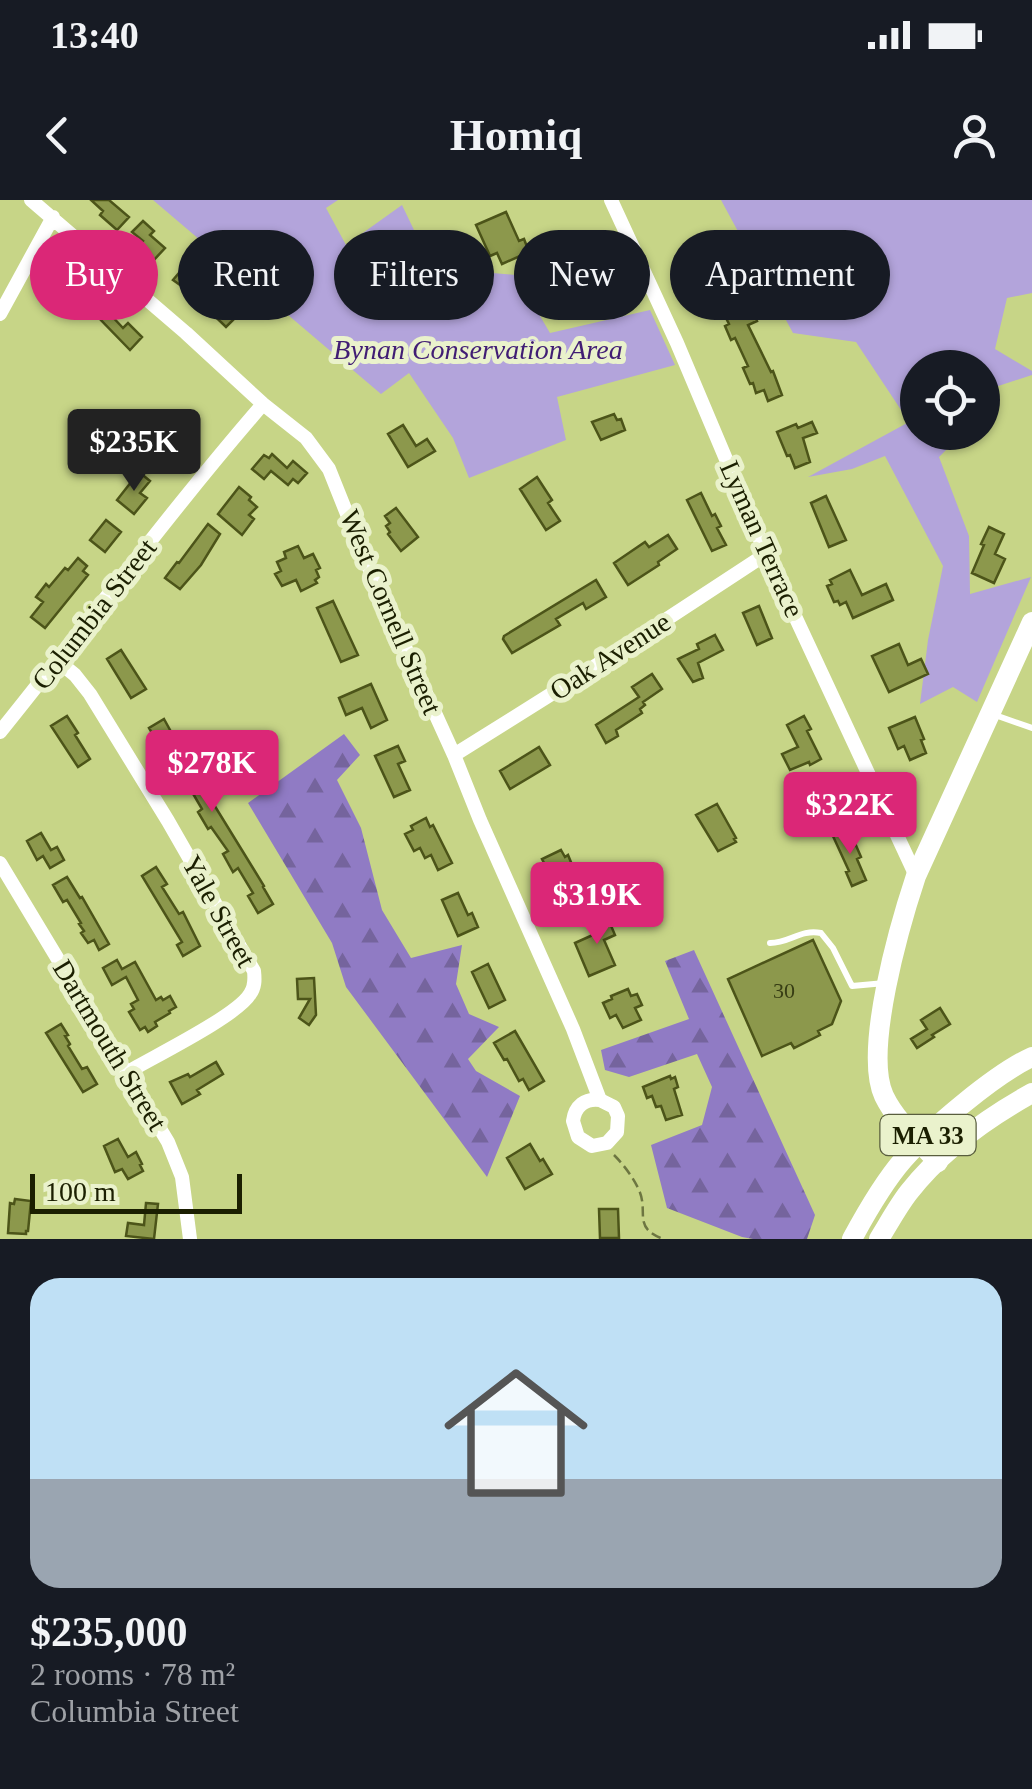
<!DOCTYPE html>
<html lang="en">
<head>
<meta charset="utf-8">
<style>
	:root { --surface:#171b24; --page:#242831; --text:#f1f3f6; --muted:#9ea1a6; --accent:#db2777 }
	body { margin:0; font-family:"Times New Roman",serif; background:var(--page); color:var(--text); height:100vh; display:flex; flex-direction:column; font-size:38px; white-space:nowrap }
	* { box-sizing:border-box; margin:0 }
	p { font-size:32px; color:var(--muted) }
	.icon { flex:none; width:55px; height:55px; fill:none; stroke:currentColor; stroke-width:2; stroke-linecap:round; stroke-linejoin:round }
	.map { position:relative; height:1039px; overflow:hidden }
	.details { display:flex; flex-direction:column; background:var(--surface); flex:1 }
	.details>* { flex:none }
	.top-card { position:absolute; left:30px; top:30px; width:972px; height:90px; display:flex; gap:20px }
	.tools { position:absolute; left:900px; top:150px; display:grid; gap:20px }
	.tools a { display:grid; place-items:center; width:100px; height:100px; border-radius:50%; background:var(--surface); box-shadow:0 2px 8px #0004; font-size:50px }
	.scale { position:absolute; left:30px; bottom:25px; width:212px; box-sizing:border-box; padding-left:10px; border:5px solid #1b1f01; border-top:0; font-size:28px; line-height:35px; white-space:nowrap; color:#1b1f01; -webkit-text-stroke:8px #eaf2cc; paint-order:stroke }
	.price { position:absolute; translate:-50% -85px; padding:0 22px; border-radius:10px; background:var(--accent); color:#fff; font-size:32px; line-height:65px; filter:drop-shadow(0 2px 5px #0008) }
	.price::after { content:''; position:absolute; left:50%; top:60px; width:30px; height:22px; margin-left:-15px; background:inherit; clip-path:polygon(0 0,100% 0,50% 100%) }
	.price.on { background:#222; color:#fff }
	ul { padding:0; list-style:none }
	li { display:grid; align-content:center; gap:20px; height:530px; padding:0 30px }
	li span { display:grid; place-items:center; height:310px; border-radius:30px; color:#555 }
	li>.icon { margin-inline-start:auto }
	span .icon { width:180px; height:180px; fill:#fffc; stroke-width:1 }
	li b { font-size:42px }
	.pill { padding:0 35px; border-radius:45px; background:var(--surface); box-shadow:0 2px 8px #0004; font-size:35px; line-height:90px }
	.pill.on { background:var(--accent); color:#fff }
	.status { display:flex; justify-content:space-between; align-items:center; height:70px; padding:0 50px; background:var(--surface); direction:ltr }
	.status svg { height:28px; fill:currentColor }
	header { display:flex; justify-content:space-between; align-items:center; height:130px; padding:0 30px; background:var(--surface); font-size:45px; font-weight:800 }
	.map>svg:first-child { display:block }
	.forest { fill:url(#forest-firs) }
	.green { fill:#b3a4db }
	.building { fill:#8c984c; stroke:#4c5419; stroke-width:2.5 }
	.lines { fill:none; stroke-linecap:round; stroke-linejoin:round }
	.path { stroke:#6d7641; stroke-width:2.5; stroke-dasharray:10 5; stroke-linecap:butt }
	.service { stroke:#fff; stroke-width:6 }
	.minor { stroke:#fff; stroke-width:14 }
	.secondary { stroke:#fff; stroke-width:20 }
	.primary { stroke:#fff; stroke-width:20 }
	.labels { text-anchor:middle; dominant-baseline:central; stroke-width:10; stroke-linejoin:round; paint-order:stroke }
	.number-label { font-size:22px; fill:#373d14 }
	.shield { fill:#eaf2cc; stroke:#595e3e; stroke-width:2.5 }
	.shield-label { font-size:25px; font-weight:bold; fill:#1b1f01 }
	.park-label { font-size:28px; font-style:italic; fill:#411d74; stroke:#eaf2cc }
	.street-label { font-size:28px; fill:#1b1f01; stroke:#eaf2cc }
</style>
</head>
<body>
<div class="status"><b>13:40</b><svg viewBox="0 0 49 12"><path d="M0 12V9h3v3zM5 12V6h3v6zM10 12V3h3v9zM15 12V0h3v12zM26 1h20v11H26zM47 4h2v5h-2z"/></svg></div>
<header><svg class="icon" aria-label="back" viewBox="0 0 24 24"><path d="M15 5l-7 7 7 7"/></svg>Homiq<svg class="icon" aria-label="person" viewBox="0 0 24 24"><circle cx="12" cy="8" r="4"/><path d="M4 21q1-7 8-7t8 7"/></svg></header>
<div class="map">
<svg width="1032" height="1039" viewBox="0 0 1032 1039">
	<defs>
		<pattern id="forest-firs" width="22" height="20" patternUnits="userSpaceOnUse" patternTransform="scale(2.5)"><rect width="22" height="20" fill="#907bc4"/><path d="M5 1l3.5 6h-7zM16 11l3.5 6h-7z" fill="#75649d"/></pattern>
	</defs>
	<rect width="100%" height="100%" fill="#c7d587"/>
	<path class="forest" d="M344 534 360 555 337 580 361 628 382 710 411 758 462 745 456 784 469 814 499 827 468 859 476 871 520 896 487 977 346 787 332 743 248 603Z
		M694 750 815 1015 807 1039H753L742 1037 667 1008 651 945 702 925 712 887 697 854 629 877 605 870 601 850 689 819 665 761Z"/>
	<path class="green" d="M153 0H338L326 8 346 45 402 5 436 76 469 71 516 75 550 133 650 110 675 165 557 197 566 240 469 278 453 238 409 173 381 194Z
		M721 0H1032V93L1007 98 995 149 1032 171V175L983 191 982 168H918V232L959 233 954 242 939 257 969 336 970 394 1031 377 977 502 953 487 920 504 928 440 943 366 885 256 852 269 808 277 909 222 856 142 793 133Z"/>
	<path class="building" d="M91 0H109L129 17 117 30 100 15 103 11Z
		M506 12 519 41 524 39 529 52 502 64 497 53 490 56 476 25Z
		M143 21 154 31 150 35 165 48 153 61 137 48 143 41 132 32Z
		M709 39 712 45 715 43 719 51 722 50 729 65 735 63 742 79 727 86 718 67 708 72 693 46Z
		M184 67 239 114 226 127 190 92 173 80Z
		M58 77 74 85 70 92 92 102 87 114 49 94Z
		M739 104 744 114 752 110 757 121 748 125 771 172 773 171 782 195 768 201 764 190 756 193 753 183 750 184 743 168 748 166 735 138 731 140 725 126 729 124 723 112Z
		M107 111 123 128 128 123 142 137 130 150 99 118Z
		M614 214 617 220 621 219 625 230 601 240 592 222Z
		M812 222 817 233 803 238 810 262 795 268 790 255 787 256 777 232 796 224 798 228Z
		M403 225 416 246 427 239 435 251 408 267 388 234Z
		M272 254 287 268 293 261 307 273 298 283 293 279 288 285 271 271 264 279 252 269 264 255 269 258Z
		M139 272 150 281 140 293 147 298 134 314 117 300Z
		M537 277 552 300 548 303 560 321 546 330 520 289Z
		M239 287 251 297 249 300 257 307 249 315 254 319 242 335 218 314Z
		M701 293 712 316 715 314 721 326 717 328 726 345 712 351 687 300Z
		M826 296 846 340 829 347 811 303Z
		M396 308 418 337 401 351 388 334 390 332 386 326 390 323 385 316Z
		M106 320 121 332 105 352 90 340Z
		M208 324 220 334 201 365 180 389 165 378 177 362 179 363Z
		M989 327 1004 334 995 354 1005 359 994 383 972 373 984 345 981 344Z
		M668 335 677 349 658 362 659 365 628 385 614 363 645 342 649 347Z
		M298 346 304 358 313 354 320 368 316 370 319 377 315 380 317 383 301 391 296 380 282 386 275 374 281 371 277 362 286 358 284 352Z
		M78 358 87 366 83 371 88 375 45 428 31 417 43 402 36 397 46 384 49 387 65 368 68 370Z
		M850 370 862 395 886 384 893 400 853 418 846 402 840 405 838 401 834 402 827 386 832 384 830 380Z
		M596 380 606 397 586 409 583 403 556 419 560 425 512 453 503 439 504 436Z
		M333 401 358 455 341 462 317 408Z
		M759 406 772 438 757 445 743 413Z
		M715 435 723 450 698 463 703 478 693 482 678 459 699 449 697 444Z
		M899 444 908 465 921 459 928 474 889 492 872 456Z
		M121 450 146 489 131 498 107 459Z
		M652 474 662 489 643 502 645 505 640 509 642 513 616 530 618 536 606 543 596 525 639 497 632 487Z
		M371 484 387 520 371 528 362 508 346 515 339 498Z
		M67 516 78 533 75 535 90 559 78 567 51 526Z
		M804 516 811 529 807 531 821 559 810 565 809 562 790 570 782 554 798 547 787 525Z
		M915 517 924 539 921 540 926 553 910 560 904 546 898 549 889 528Z
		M164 519 180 548 184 546 196 566 192 569 264 686 263 687 273 704 258 713 248 696 253 693 238 668 233 672 223 654 228 651 211 627 208 629 198 612 202 609 188 585 183 588 172 570 178 566 163 543 159 545 149 528Z
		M398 546 405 561 398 564 410 590 394 597 375 556Z
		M539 547 550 565 510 589 500 571Z
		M717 604 736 638 734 639 736 642 718 651 696 615Z
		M426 618 430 627 433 625 452 663 438 670 431 655 425 658 420 648 414 651 405 634 413 630 411 626Z
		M842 630 845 636 851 634 861 657 857 659 866 680 852 686 846 672 849 671 832 634Z
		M41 633 51 650 57 647 64 660 50 668 43 656 37 660 27 641Z
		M561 650 565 657 568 655 575 672 583 668 590 685 562 697 542 659Z
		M156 667 167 684 162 687 179 714 183 712 200 746 183 756 177 745 182 742 142 676Z
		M67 677 80 698 82 697 109 744 99 750 94 740 88 743 81 733 84 731 79 724 81 723 67 700 63 702 53 685Z
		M458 693 468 715 472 713 478 727 458 736 442 700Z
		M606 714 615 735 604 740 615 765 589 776 575 743 595 734 590 722Z
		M813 740 841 801 832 824 818 831 820 835 794 848 791 843 762 856 728 779Z
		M117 760 122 769 135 762 156 800 161 797 163 800 170 796 176 807 169 811 170 813 155 822 157 826 148 832 145 827 140 830 129 812 134 809 131 804 138 800 126 777 112 785 103 768Z
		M488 764 505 800 489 808 472 772Z
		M314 778 316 815 309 825 299 818 310 799H298L297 779Z
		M628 789 631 796 637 794 642 805 635 808 641 820 623 828 616 815 610 818 603 803 612 799 611 796Z
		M940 808 950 824 932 835 934 837 917 848 911 839 927 829 921 820Z
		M61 824 68 835 65 836 70 844 68 846 82 869 87 867 97 884 83 892 46 833Z
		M515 831 544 881 529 890 523 879 519 881 507 859 504 860 494 843Z
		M216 862 223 874 197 890 200 894 182 904 170 882 188 874 190 877Z
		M670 876 671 879 675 877 678 887 674 889 682 915 666 920 661 906 656 907 652 896 647 898 643 887Z
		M118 939 128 957 136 952 142 964 140 965 143 971 128 979 122 969 115 972 104 946Z
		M530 944 540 961 543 959 552 974 525 989 507 958Z
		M15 999 31 1001 28 1031H26V1034L8 1033 10 1003 14 1004Z
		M146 1003 158 1004 154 1039 126 1036 128 1023 144 1025Z
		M599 1009H618L619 1038H600Z"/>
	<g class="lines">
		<path class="path" d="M614 955C623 964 633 977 639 990 649 1013 632 1027 663 1039"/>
		<path class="service" d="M995 515 1032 528
			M770 743C790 743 800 729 821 733L833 748 852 786 885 783"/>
		<path class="minor" d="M31 0 186 133 263 204 306 238 329 269 365 359 454 555 480 620 573 829 600 900 614 907 618 916 617 932 607 943 592 946 578 937 573 921C575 906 585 898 600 900
			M611 0 677 143 766 354 916 676
			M0 114 53 17
			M58 461 75 475 90 494 168 621 254 771C255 780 255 787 250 794 237 816 153 857 128 872
			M0 532C88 423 171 310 263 204
			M454 555 580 476 766 354
			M0 663 168 942 182 977 190 1039"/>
		<path class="secondary" d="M938 962C919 941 896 921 884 896 863 851 900 724 916 676L1032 422"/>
		<path class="primary" d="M852 1039C866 1013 883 983 903 960 930 929 995 874 1032 857
			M879 1039C889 1023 898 1006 909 992 941 951 987 918 1032 893"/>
	</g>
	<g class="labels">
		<g class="number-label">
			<text x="784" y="790">30</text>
		</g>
		<rect class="shield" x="880.5" y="915" width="95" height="40" rx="8"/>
		<g class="shield-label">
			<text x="928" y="935">MA 33</text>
		</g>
		<g class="park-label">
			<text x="478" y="149">Bynan Conservation Area</text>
		</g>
		<g class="street-label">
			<text transform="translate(762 339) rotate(66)">Lyman Terrace</text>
			<text transform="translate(391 412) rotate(67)">West Cornell Street</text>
			<text transform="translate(94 414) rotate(-52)">Columbia Street</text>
			<text transform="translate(610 456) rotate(-33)">Oak Avenue</text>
			<text transform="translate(219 711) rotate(61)">Yale Street</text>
			<text transform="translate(110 845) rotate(59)">Dartmouth Street</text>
		</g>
	</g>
</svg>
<div class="tools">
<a><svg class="icon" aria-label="locate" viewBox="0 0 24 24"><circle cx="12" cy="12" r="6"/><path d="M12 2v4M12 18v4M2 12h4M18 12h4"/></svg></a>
</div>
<div class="scale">100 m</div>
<b class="price on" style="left:134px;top:294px">$235K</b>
<b class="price" style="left:212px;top:615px">$278K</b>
<b class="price" style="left:850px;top:657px">$322K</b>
<b class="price" style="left:597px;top:747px">$319K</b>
<div class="top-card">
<a class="pill on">Buy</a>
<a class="pill">Rent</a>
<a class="pill">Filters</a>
<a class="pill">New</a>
<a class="pill">Apartment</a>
</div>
</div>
<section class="details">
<ul>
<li><span style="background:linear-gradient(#bfe0f5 65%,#9aa5b1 0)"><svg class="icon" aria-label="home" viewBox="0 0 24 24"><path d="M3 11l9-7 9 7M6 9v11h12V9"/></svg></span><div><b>$235,000</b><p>2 rooms · 78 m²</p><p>Columbia Street</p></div></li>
</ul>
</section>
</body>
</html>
